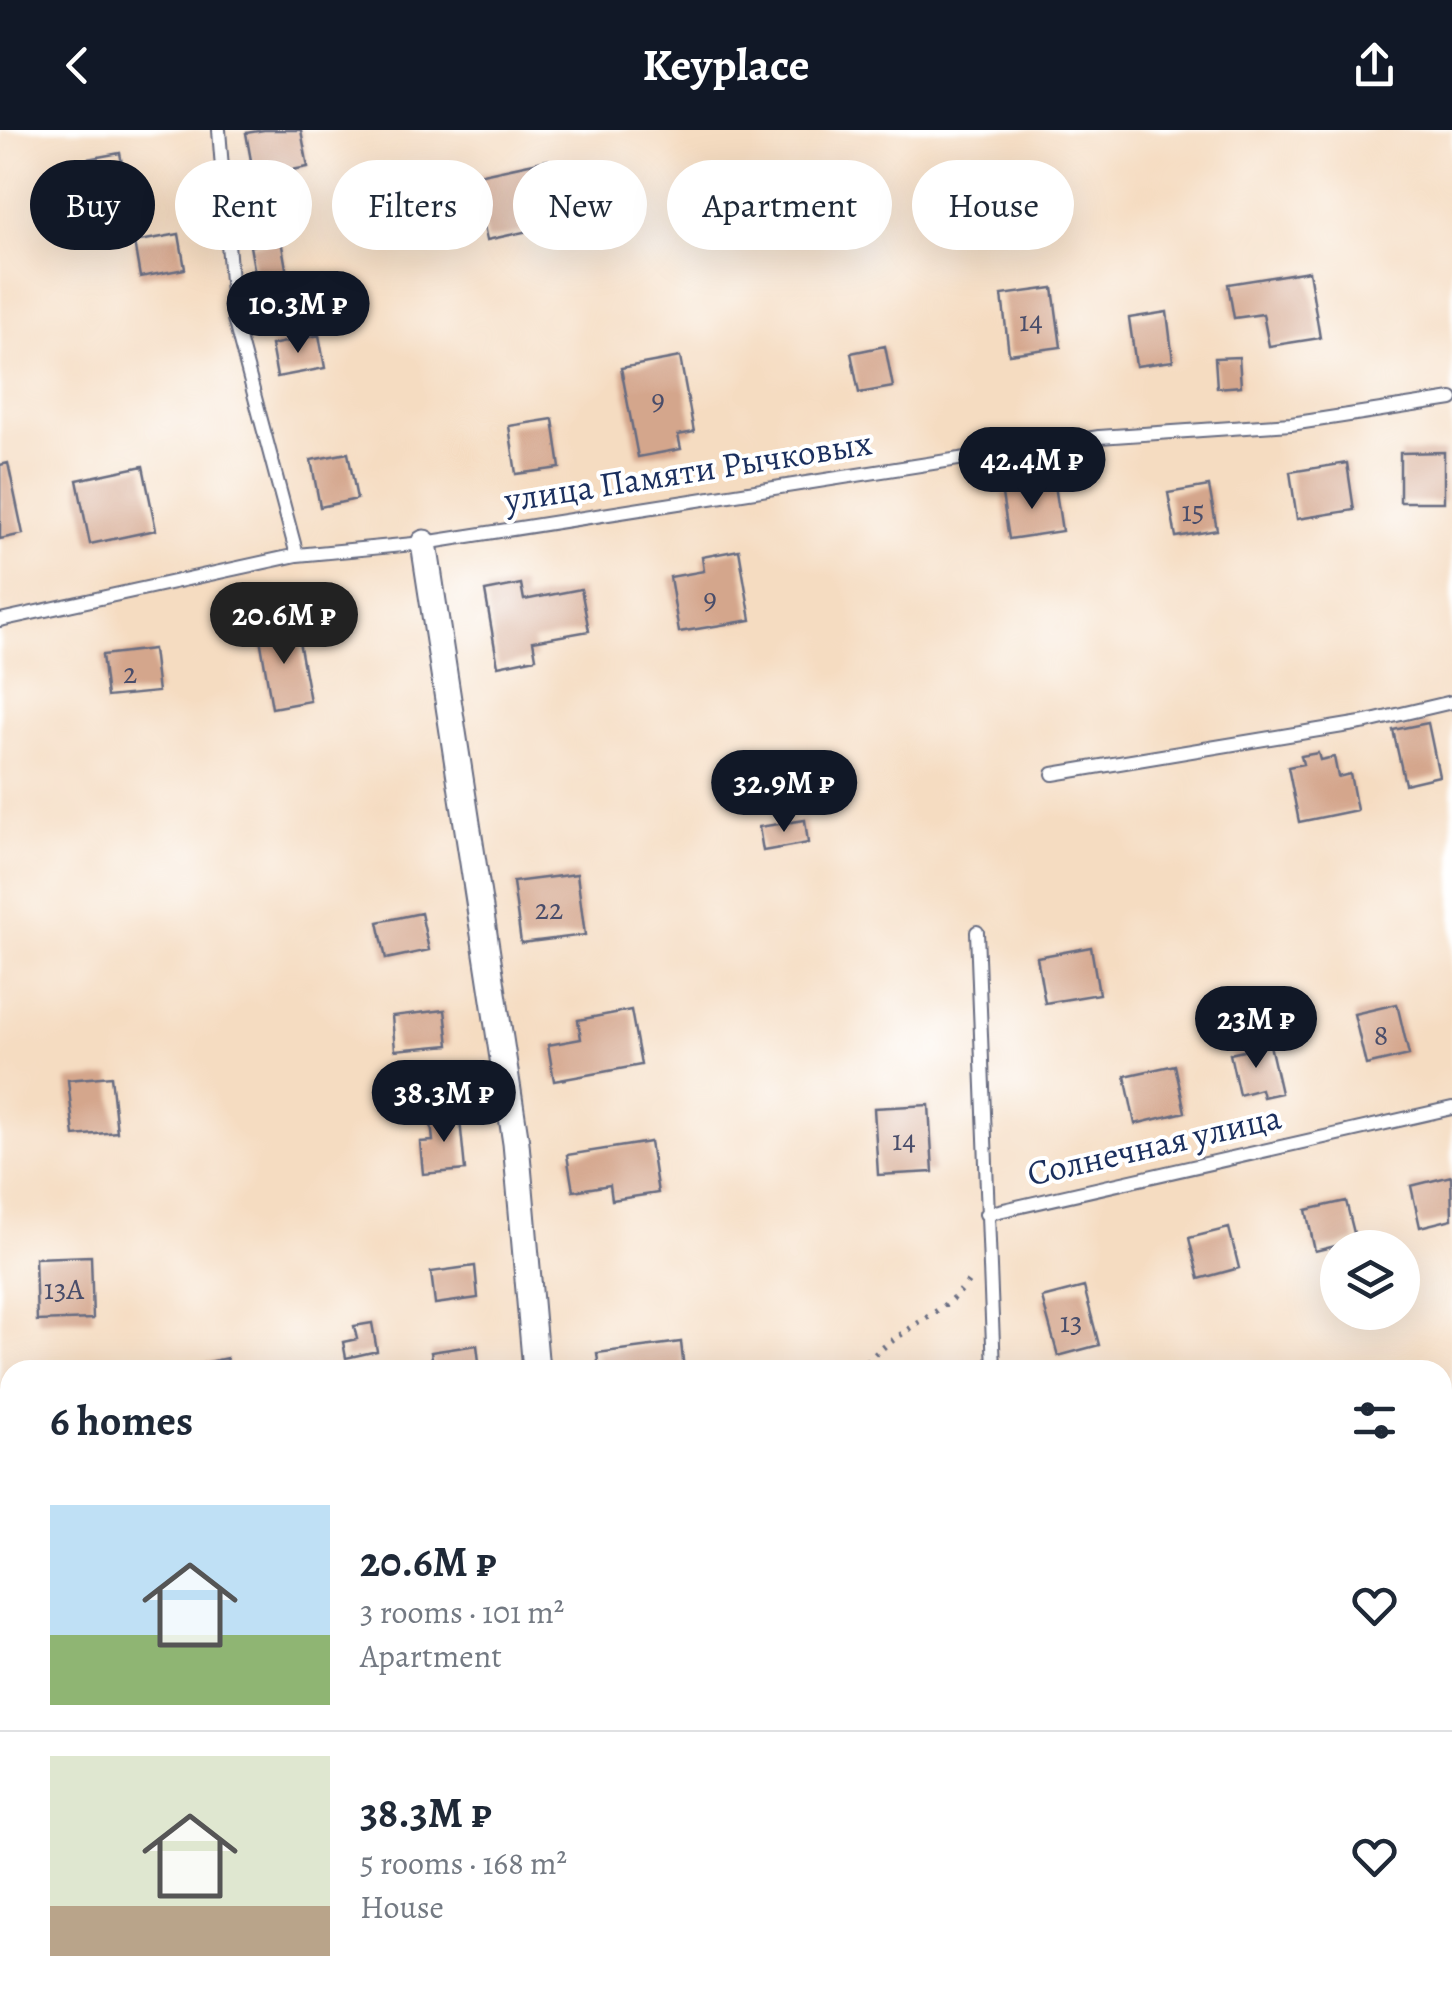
<!DOCTYPE html>
<html lang="en">
<head>
<meta charset="utf-8">
<style>
	:root { --surface:#fff; --page:#f6f6f7; --text:#1f2937; --muted:#747a83; --line:#e0e1e3; --accent:#111827 }
	body { margin:0; font-family:Alegreya,serif; background:var(--page); color:var(--text); height:100vh; display:flex; flex-direction:column; font-size:38px; white-space:nowrap }
	* { box-sizing:border-box; margin:0 }
	p { font-size:32px; color:var(--muted) }
	.icon { flex:none; width:55px; height:55px; fill:none; stroke:currentColor; stroke-width:2; stroke-linecap:round; stroke-linejoin:round }
	.map { position:relative; flex:1; overflow:hidden }
	.sheet { position:absolute; left:0px; top:1230px; width:1452px; height:642px; display:flex; flex-direction:column; background:var(--surface); border-radius:30px 30px 0 0; box-shadow:0 10px 40px #0002 }
	.sheet>* { flex:none }
	.hud { position:absolute; left:30px; top:30px; width:1392px; height:90px; display:flex; gap:20px }
	.tools { position:absolute; left:1320px; top:1100px; display:grid; gap:20px }
	.tools a { display:grid; place-items:center; width:100px; height:100px; border-radius:50%; background:var(--surface); box-shadow:0 10px 40px #0002; font-size:50px }
	.price { position:absolute; translate:-50% -85px; padding:0 22px; border-radius:35px; background:var(--accent); color:#fff; font-size:32px; line-height:65px; filter:drop-shadow(0 2px 5px #0008) }
	.price::after { content:''; position:absolute; left:50%; top:60px; width:30px; height:22px; margin-left:-15px; background:inherit; clip-path:polygon(0 0,100% 0,50% 100%) }
	.price.current { background:#222; color:#fff }
	ul { padding:0; list-style:none }
	li { display:flex; align-items:center; gap:30px; height:250px; padding:0 50px }
	li+li { border-top:2px solid var(--line) }
	li span { display:grid; place-items:center; flex:none; width:280px; height:200px; border-radius:0px; color:#555 }
	li>.icon { margin-inline-start:auto }
	span .icon { width:120px; height:120px; fill:#fffc; stroke-width:1 }
	li b { font-size:42px }
	h2 { display:flex; justify-content:space-between; align-items:center; height:120px; padding:0 50px; font-size:42px }
	.tag { padding:0 35px; border-radius:45px; background:var(--surface); box-shadow:0 10px 40px #0002; font-size:35px; line-height:90px }
	.tag.current { background:var(--accent); color:#fff }
	header { display:flex; justify-content:space-between; align-items:center; height:130px; padding:0 50px; background:var(--accent); color:#fff; font-size:45px; font-weight:700 }
	.map>svg:first-child { display:block }
	.forest { fill:url(#forest-firs); stroke:#426e68; stroke-width:2.5 }
	.building { fill:#d4a68c }
	.lines { fill:none; stroke-linecap:round; stroke-linejoin:round }
	.service-casing { stroke:#676c81; stroke-width:16 }
	.minor-casing { stroke:#676c81; stroke-width:29 }
	.path { stroke:#676c81; stroke-width:6; stroke-dasharray:2.5 8; stroke-linecap:butt }
	.service { stroke:#fff; stroke-width:12 }
	.minor { stroke:#fff; stroke-width:25 }
	.labels { text-anchor:middle; dominant-baseline:central; stroke-width:8; stroke-linejoin:round; paint-order:stroke }
	.number-label { font-size:30px; fill:#494d6a }
	.street-label { font-size:35px; fill:#1b2f5e; stroke:#fff }
</style>
</head>
<body>
<header><svg class="icon" aria-label="back" viewBox="0 0 24 24"><path d="M15 5l-7 7 7 7"/></svg>Keyplace<svg class="icon" aria-label="share" viewBox="0 0 24 24"><path d="M12 15V3M7 8l5-5 5 5M5 13v7h14v-7"/></svg></header>
<div class="map">
<svg width="1452" height="1871" viewBox="0 0 1452 1871">
	<defs>
		<pattern id="forest-firs" width="22" height="20" patternUnits="userSpaceOnUse" patternTransform="scale(2.5)"><rect width="22" height="20" fill="#6aac71"/><path d="M5 1l3.5 6h-7zM16 11l3.5 6h-7z" fill="#568c60"/></pattern>
	</defs>
	<rect width="100%" height="100%" fill="#fff"/>
	<filter id="ink" filterUnits="userSpaceOnUse"><feTurbulence type="fractalNoise" baseFrequency=".01" numOctaves="2"/><feDisplacementMap in="SourceGraphic" scale="20" xChannelSelector="R" yChannelSelector="G"/><feConvolveMatrix kernelMatrix="1 2 1 2 8 2 1 2 1" color-interpolation-filters="sRGB"/></filter>
	<filter id="wash" filterUnits="userSpaceOnUse"><feTurbulence type="fractalNoise" baseFrequency=".0048" numOctaves="4" result="noise"/><feDisplacementMap in="SourceGraphic" scale="40" xChannelSelector="R" yChannelSelector="G"/><feGaussianBlur stdDeviation="2.25" result="paint"/><feColorMatrix in="noise" values="0 0 0 0 0 0 0 0 0 0 0 0 0 0 0 0 0 1.4 0 .05"/><feComposite in="paint" operator="in"/></filter>
	<g filter="url(#wash)">
		<rect width="100%" height="100%" fill="#f5dcc1"/>
		<path class="forest" d="M0 1562 10 1565V1862H650L656 1871H0Z
			M1217 1863 1241 1871H746L742 1863Z"/>
		<g id="blocks">
			<path class="building" d="M264 0H301L308 37 254 47 246 3Z
				M120 23 127 61 94 67 87 29Z
				M548 30 561 94 487 110 473 46Z
				M179 104 185 139 140 147 134 112Z
				M281 110 287 144 256 149 250 116Z
				M1309 141 1320 208 1269 216 1263 184 1234 188 1228 154Z
				M1053 158 1061 217 1009 224 1002 165Z
				M1167 182 1173 231 1136 236 1129 188Z
				M319 205 325 238 277 247 271 215Z
				M885 216 893 257 859 263 851 223Z
				M680 227 694 302 678 305 681 319 638 327 621 238Z
				M1239 227 1241 256 1217 258 1215 228Z
				M553 289 560 338 516 344 509 296Z
				M1444 322V372H1400V323Z
				M348 323 357 369 320 377 311 330Z
				M8 333 23 404 0 409V335Z
				M1347 333 1354 380 1297 389 1290 342Z
				M143 336 156 400 90 414 77 350Z
				M1055 355 1062 401 1009 409 1002 364Z
				M1209 356 1217 400 1176 407 1168 363Z
				M739 420 751 490 679 502 670 447 704 441 702 427Z
				M521 454 524 470 581 459 589 501 533 511 536 528 498 536 485 461Z
				M296 495 310 571 272 578 259 502Z
				M153 519 158 562 107 567 102 525Z
				M1428 593 1439 646 1405 654 1393 600Z
				M1318 623 1320 630 1334 627 1338 647 1350 644 1357 680 1299 692 1288 637 1303 634 1301 626Z
				M805 690 808 713 763 721 759 697Z
				M577 744 585 805 521 813 513 752Z
				M421 783 429 820 386 829 378 792Z
				M1091 817 1099 864 1045 873 1037 827Z
				M1397 874 1409 925 1366 935 1354 884Z
				M445 880 449 915 395 920 392 886Z
				M631 880 641 935 554 951 548 915 581 909 578 890Z
				M1270 915 1281 963 1263 967 1261 959 1239 965 1230 924Z
				M1175 935 1185 982 1135 994 1125 946Z
				M111 946 117 1002 74 1006 68 950Z
				M929 975 933 1042 878 1045 874 978Z
				M459 980 465 1040 423 1044 420 1012 433 1011 430 983Z
				M650 1012 658 1063 612 1070 610 1055 573 1061 567 1025Z
				M1451 1046 1452 1089 1420 1097 1411 1056Z
				M1346 1071 1356 1111 1315 1121 1306 1080Z
				M1229 1098 1239 1138 1199 1149 1189 1108Z
				M91 1126 93 1189 37 1191 35 1128Z
				M475 1136 478 1168 435 1174 431 1142Z
				M1084 1157 1099 1215 1058 1226 1042 1168Z
				M372 1193 377 1221 346 1228 343 1212 357 1209 354 1196Z
				M681 1212 684 1240H599L597 1223Z
				M477 1215 480 1240H434L431 1222Z
				M227 1228 230 1240H181V1238Z"/>
		</g>
	</g>
	<g filter="url(#ink)">
		<use href="#blocks" fill-opacity="0" stroke="#676c81" stroke-width="2.5"/>
		<g class="lines">
			<g class="service-casing">
				<path id="service" d="M219 0 234 189 297 425
					M0 490 297 425 424 413 1099 307 1291 294 1452 269
					M1053 644 1367 592 1452 572
					M977 802 994 1240
					M986 1084 1452 978
					M1442 1457 1452 1455"/>
			</g>
			<g class="minor-casing">
				<path id="minor" d="M424 413 516 1013 536 1240
					M4 1321H10
					M1442 1787 1452 1791
					M712 1862 715 1871"/>
			</g>
			<path class="path" d="M861 1240C888 1203 940 1189 968 1152"/>
			<use href="#service" class="service"/>
			<use href="#minor" class="minor"/>
		</g>
	</g>
	<g class="labels">
		<g class="number-label">
			<text x="1031" y="191">14</text>
			<text x="658" y="270">9</text>
			<text x="1193" y="381">15</text>
			<text x="710" y="469">9</text>
			<text x="130" y="543">2</text>
			<text x="549" y="779">22</text>
			<text x="1381" y="905">8</text>
			<text x="904" y="1010">14</text>
			<text x="64" y="1159">13А</text>
			<text x="1071" y="1192">13</text>
		</g>
		<g class="street-label">
			<text transform="translate(688 341) rotate(-9)">улица Памяти Рычковых</text>
			<text transform="translate(1154 1015) rotate(-13)">Солнечная улица</text>
		</g>
	</g>
</svg>
<div class="tools">
<a><svg class="icon" aria-label="layers" viewBox="0 0 24 24"><path d="M12 4l9 5-9 5-9-5zM3 14l9 5 9-5"/></svg></a>
</div>
<b class="price" style="left:298px;top:226px">10.3M ₽</b>
<b class="price" style="left:1032px;top:382px">42.4M ₽</b>
<b class="price current" style="left:284px;top:537px">20.6M ₽</b>
<b class="price" style="left:784px;top:705px">32.9M ₽</b>
<b class="price" style="left:1256px;top:941px">23M ₽</b>
<b class="price" style="left:444px;top:1015px">38.3M ₽</b>
<div class="hud">
<a class="tag current">Buy</a>
<a class="tag">Rent</a>
<a class="tag">Filters</a>
<a class="tag">New</a>
<a class="tag">Apartment</a>
<a class="tag">House</a>
</div>
<section class="sheet">
<h2>6 homes<svg class="icon" aria-label="filters" viewBox="0 0 24 24"><path d="M4 7h16M4 17h16"/><circle cx="9" cy="7" r="2"/><circle cx="15" cy="17" r="2"/></svg></h2>
<ul>
<li><span style="background:linear-gradient(#bfe0f5 65%,#8fb573 0)"><svg class="icon" aria-label="home" viewBox="0 0 24 24"><path d="M3 11l9-7 9 7M6 9v11h12V9"/></svg></span><div><b>20.6M ₽</b><p>3 rooms · 101 m²</p><p>Apartment</p></div><svg class="icon" aria-label="heart" viewBox="0 0 24 24"><path d="M12 20l-8-8c-3-5 5-10 8-4 3-6 11-1 8 4z"/></svg></li>
<li><span style="background:linear-gradient(#dfe7d0 75%,#b9a48a 0)"><svg class="icon" aria-label="home" viewBox="0 0 24 24"><path d="M3 11l9-7 9 7M6 9v11h12V9"/></svg></span><div><b>38.3M ₽</b><p>5 rooms · 168 m²</p><p>House</p></div><svg class="icon" aria-label="heart" viewBox="0 0 24 24"><path d="M12 20l-8-8c-3-5 5-10 8-4 3-6 11-1 8 4z"/></svg></li>
</ul>
</section>
</div>
</body>
</html>
